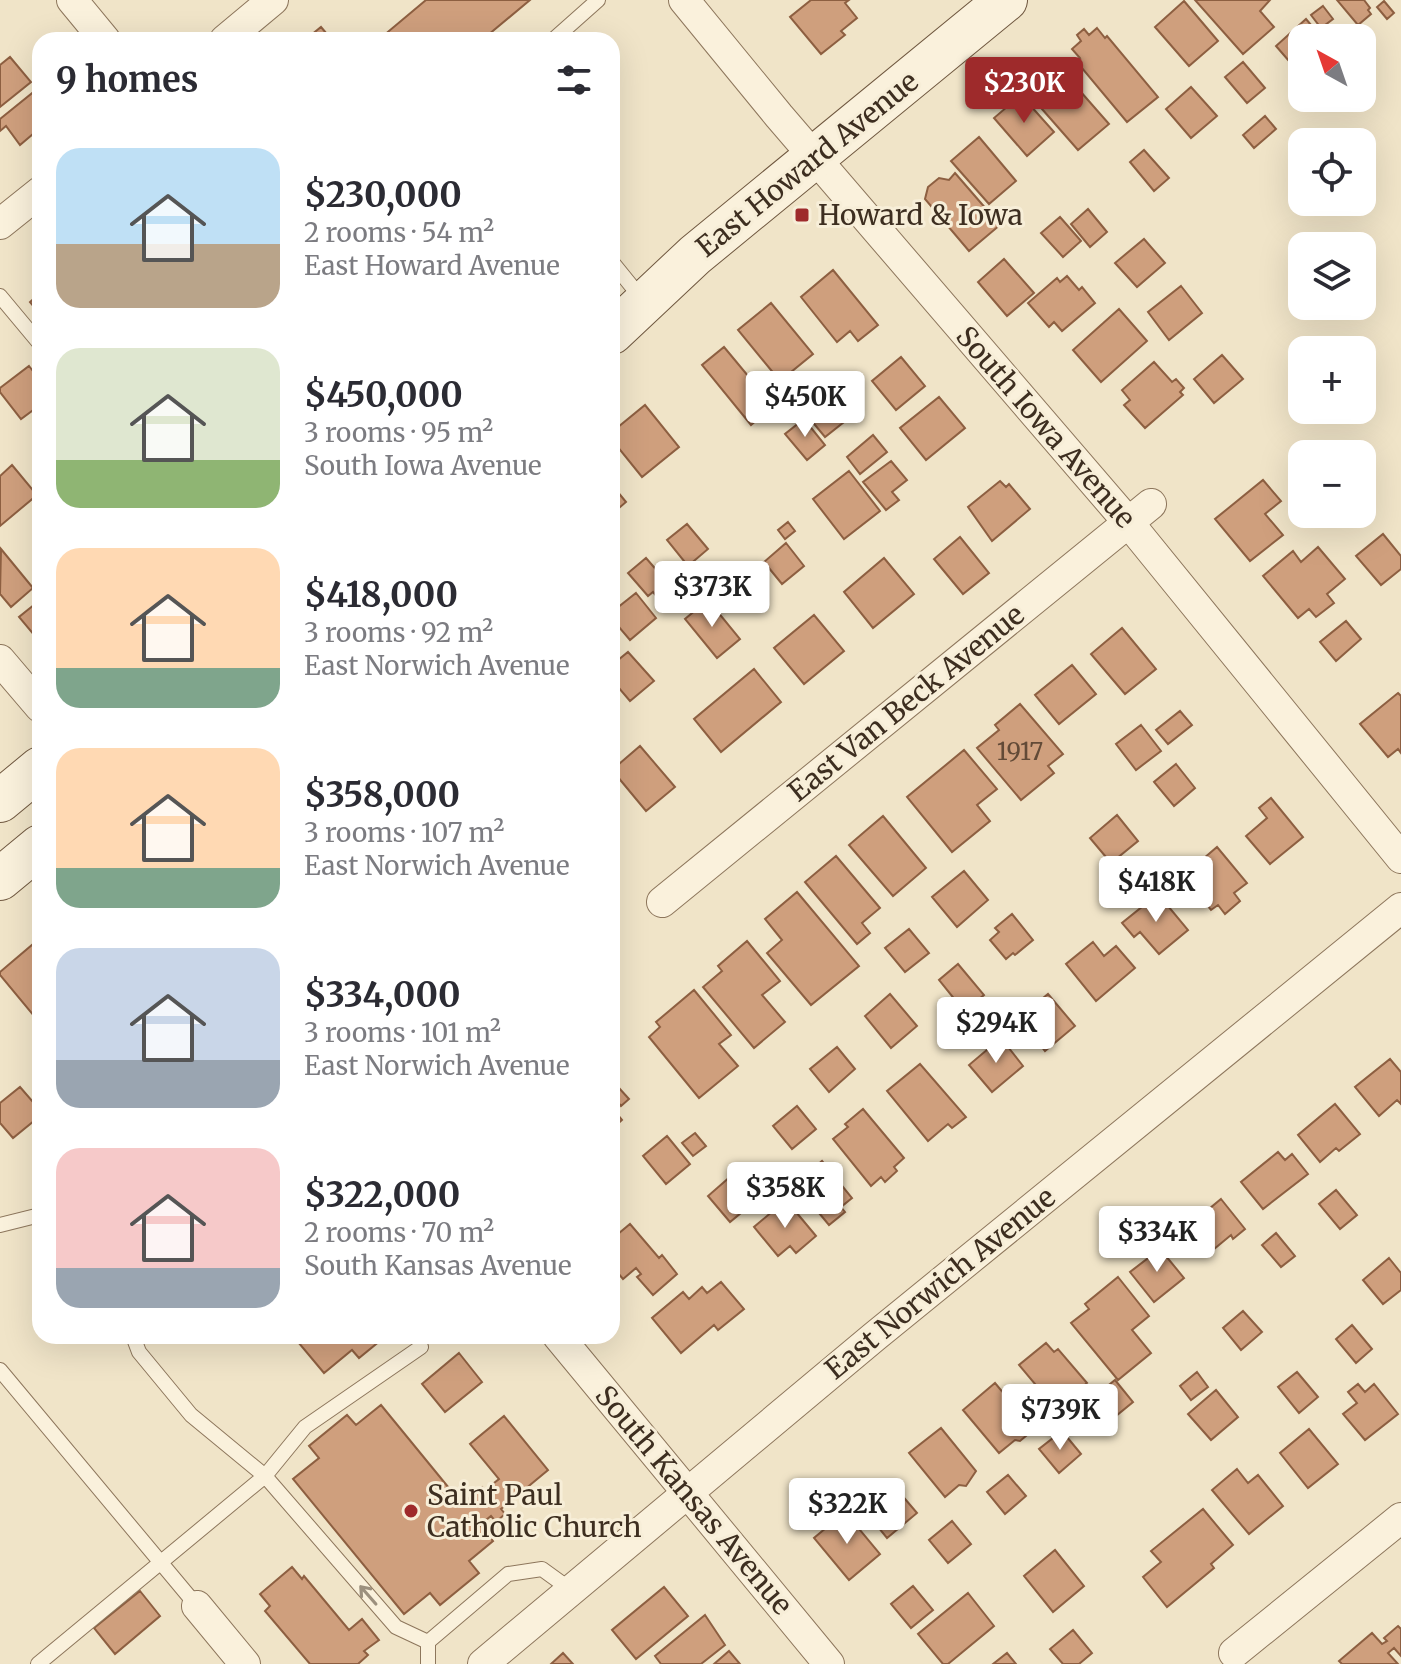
<!DOCTYPE html>
<html lang="en">
<head>
<meta charset="utf-8">
<style>
	:root { --surface:#fff; --page:#f2f2f3; --text:#2b2b33; --muted:#7c7c81; --accent:#9e2a2b }
	body { margin:0; font-family:Merriweather,serif; background:var(--page); color:var(--text); height:100vh; display:flex; flex-direction:column; font-size:30px; white-space:nowrap }
	* { box-sizing:border-box; margin:0 }
	p { font-size:26px; color:var(--muted) }
	.icon { flex:none; width:44px; height:44px; fill:none; stroke:currentColor; stroke-width:2; stroke-linecap:round; stroke-linejoin:round }
	.map { position:relative; flex:1; overflow:hidden }
	.details { position:absolute; left:32px; top:32px; width:588px; height:1312px; display:flex; flex-direction:column; background:var(--surface); border-radius:24px; box-shadow:0 8px 32px #0002 }
	.details>* { flex:none }
	.needle { width:52px; rotate:320deg }
	.tools { position:absolute; left:1288px; top:24px; display:grid; gap:16px }
	.tools a { display:grid; place-items:center; width:88px; height:88px; border-radius:16px; background:var(--surface); box-shadow:0 8px 32px #0002; font-size:40px }
	.price { position:absolute; translate:-50% -68px; padding:0 18px; border-radius:8px; background:#fff; color:#222; font-size:26px; line-height:52px; filter:drop-shadow(0 2px 4px #0008) }
	.price::after { content:''; position:absolute; left:50%; top:48px; width:24px; height:18px; margin-left:-12px; background:inherit; clip-path:polygon(0 0,100% 0,50% 100%) }
	.price.active { background:var(--accent); color:#fff }
	ul { padding:0; list-style:none }
	li { display:flex; align-items:center; gap:24px; height:200px; padding:0 24px }
	li span { display:grid; place-items:center; flex:none; width:224px; height:160px; border-radius:24px; color:#555 }
	li>.icon { margin-inline-start:auto }
	span .icon { width:96px; height:96px; fill:#fffc; stroke-width:1 }
	li b { font-size:34px }
	h2 { display:flex; justify-content:space-between; align-items:center; height:96px; padding:0 24px; font-size:34px }
	.map>svg:first-child { display:block }
	.building { fill:#cf9f7d; stroke:#8d5f41; stroke-width:2 }
	.lines { fill:none; stroke-linecap:round; stroke-linejoin:round }
	.service-casing { stroke:#8d765c; stroke-width:16 }
	.minor-casing { stroke:#8d765c; stroke-width:32 }
	.secondary-casing { stroke:#6f573f; stroke-width:44 }
	.service { stroke:#faf1dc; stroke-width:14 }
	.minor { stroke:#faf1dc; stroke-width:30 }
	.secondary { stroke:#faf1dc; stroke-width:42 }
	.oneway { stroke:#9c907e }
	.poi-dot { fill:#9e2a2b; stroke:#f7eed8; stroke-width:3 }
	.labels { text-anchor:middle; dominant-baseline:central; stroke-width:6; stroke-linejoin:round; paint-order:stroke }
	.number-label { font-size:24px; fill:#624a37 }
	.street-label { font-size:28px; fill:#3d2e20; stroke:#f7eed8 }
	.poi-label { font-size:28px; fill:#3d2e20; stroke:#f7eed8; text-anchor:start }
</style>
</head>
<body>
<div class="map">
<svg width="1401" height="1664" viewBox="0 0 1401 1664">
	<rect width="100%" height="100%" fill="#f0e4c8"/>
	<path class="building" d="M426 0H530L482 40H387L383 36Z
		M811 0H849L845 3 857 18 841 31 845 35 821 54 790 17Z
		M1195 0H1270L1260 11 1274 27 1243 54Z
		M1337 0H1364L1370 8 1368 10 1371 14 1358 25Z
		M1184 1 1218 41 1189 66 1155 27Z
		M1384 1 1394 13 1387 19 1377 7Z
		M1323 6 1333 19 1321 28 1311 15Z
		M1306 19 1322 38H1302V76L1276 46Z
		M321 27 332 40H305Z
		M1097 28 1105 38 1107 36 1158 97 1127 122 1076 61 1080 58 1072 49 1081 41 1077 35 1084 29 1089 35Z
		M10 57 31 82 0 107V65Z
		M1243 62 1265 88 1247 103 1225 77Z
		M1073 83 1109 124 1078 150 1042 109Z
		M1191 87 1217 116 1191 138 1166 109Z
		M36 90 40 95V128L20 145 6 126 0 131V119Z
		M1021 95 1054 132 1027 156 994 118Z
		M1265 116 1276 129 1254 148 1243 135Z
		M979 137 1016 181 989 204 951 161Z
		M1144 150 1169 178 1154 191 1130 162Z
		M955 173 1000 225 969 251 925 199 928 187 939 178 949 180Z
		M1088 209 1107 232 1090 247 1071 224Z
		M1060 217 1081 241 1063 257 1041 233Z
		M1144 239 1165 263 1137 287 1115 263Z
		M1004 259 1034 293 1007 316 978 282Z
		M833 270 878 325 858 341 850 331 837 342 801 297Z
		M1067 276 1079 290 1082 287 1095 303 1062 331 1054 322 1049 327 1028 303 1057 278 1060 282Z
		M1181 286 1202 313 1169 340 1148 312Z
		M40 293V314L30 302Z
		M771 303 813 354 780 381 738 330Z
		M1119 309 1147 341 1101 382 1073 350Z
		M724 347 773 406 751 425 702 365Z
		M1222 355 1243 379 1214 403 1194 379Z
		M901 357 925 386 896 410 872 381Z
		M1154 362 1172 382 1176 379 1184 388 1180 392 1183 395 1145 428 1124 405 1130 400 1122 390Z
		M29 366 40 380V405L21 419 0 392V388Z
		M819 382 849 418 825 437 795 401Z
		M939 397 965 428 926 460 900 428Z
		M645 405 679 447 642 477 612 440V432Z
		M804 419 825 445 807 460 785 434Z
		M873 435 887 452 860 474 847 457Z
		M891 461 907 480 892 492 899 500 886 510 863 482Z
		M12 465 37 495 0 526V476Z
		M849 471 880 511 844 539 813 499Z
		M1263 480 1281 501 1265 514 1283 535 1250 561 1215 519Z
		M1000 481 1006 487 1009 484 1030 509 992 541 968 507Z
		M612 485 626 502 612 514Z
		M788 522 795 531 785 539 778 530Z
		M687 524 708 549 688 566 667 540Z
		M1383 534 1401 556V569L1381 585 1356 556Z
		M960 537 989 573 963 594 934 559Z
		M786 543 804 566 782 584 764 562Z
		M1318 547 1345 579 1327 594 1334 603 1316 617 1309 609 1298 618 1263 576 1293 551 1301 562Z
		M1 549 33 588 11 607 0 594Z
		M646 558 672 588 659 599 653 592 648 596 628 573Z
		M884 558 914 594 873 628 844 592Z
		M636 593 656 618 630 640 612 619V612Z
		M40 600V642L19 617Z
		M708 600 740 639 717 658 685 619Z
		M814 615 844 651 804 684 774 648Z
		M1346 621 1361 639 1336 661 1320 642Z
		M1122 628 1156 669 1125 694 1091 654Z
		M628 652 654 681 630 701 612 680V665Z
		M1072 665 1096 694 1059 724 1035 695Z
		M754 669 781 702 721 752 694 719Z
		M1398 693 1401 696V753L1398 749 1388 757 1360 724Z
		M1020 704 1063 754 1048 766 1054 773 1021 800 977 748 999 730 995 725Z
		M1180 711 1192 725 1168 744 1156 730Z
		M1141 725 1161 751 1136 770 1116 744Z
		M640 746 675 787 646 811 612 770Z
		M964 750 997 789 977 805 990 821 952 852 907 797Z
		M1176 764 1195 788 1174 806 1154 782Z
		M1271 798 1303 837 1270 864 1246 836 1267 818 1259 808Z
		M1117 815 1138 841 1111 863 1090 838Z
		M883 816 926 868 893 896 849 845Z
		M1217 847 1247 883 1234 893 1240 901 1225 914 1218 905 1211 910 1183 876Z
		M836 856 880 908 862 923 870 933 857 944 805 882Z
		M964 871 988 900 957 927 932 897Z
		M797 892 859 966 811 1005 767 953 782 940 765 919Z
		M1158 894 1188 930 1159 954 1140 932 1134 937 1122 923Z
		M1012 914 1033 940 1015 955 1013 953 1006 959 990 940 999 932 995 928Z
		M909 929 929 953 905 972 885 948Z
		M39 939 40 1016 38 1013 34 1016 0 975V972Z
		M747 941 780 981 762 995 785 1022 754 1048 703 987 722 971 718 966Z
		M1093 942 1104 956 1116 946 1135 968 1096 1001 1066 964Z
		M958 964 984 995 964 1011 939 980Z
		M694 990 731 1035 719 1044 738 1066 699 1098 649 1037 660 1027 656 1022Z
		M890 994 917 1026 891 1048 865 1016Z
		M1048 994 1075 1026 1045 1051 1019 1018Z
		M1001 1038 1023 1066 992 1092 969 1065Z
		M837 1047 855 1069 829 1092 810 1069Z
		M1390 1059 1401 1072V1104L1397 1100 1379 1116 1355 1087Z
		M920 1064 966 1117 952 1128 948 1124 928 1141 887 1091Z
		M20 1087 40 1110V1116L13 1138 0 1123V1103Z
		M619 1088 629 1099 621 1106 612 1095Z
		M1335 1104 1360 1134 1339 1151 1336 1148 1320 1162 1298 1135Z
		M797 1106 816 1129 792 1149 773 1126Z
		M612 1108 622 1120 612 1129Z
		M863 1109 904 1158 894 1167 897 1171 885 1182 881 1177 871 1186 833 1139 848 1127 845 1124Z
		M695 1133 706 1146 693 1156 682 1143Z
		M667 1136 690 1164 666 1184 643 1156Z
		M1278 1152 1285 1160 1292 1154 1308 1174 1263 1209 1241 1182Z
		M822 1161 852 1198 841 1207 845 1212 829 1225 795 1184Z
		M731 1176 753 1203 730 1222 708 1196Z
		M1336 1190 1357 1215 1340 1229 1319 1204Z
		M1221 1199 1245 1229 1233 1239 1231 1235 1208 1254 1186 1228Z
		M786 1200 816 1236 796 1253 790 1246 778 1256 754 1227Z
		M630 1224 659 1258 662 1255 677 1274 653 1295 637 1277 641 1274 636 1268 623 1279 612 1266V1239Z
		M1276 1233 1295 1256 1281 1267 1262 1245Z
		M1156 1244 1184 1278 1154 1302 1130 1272 1152 1255 1148 1250Z
		M1389 1258 1401 1273V1290L1383 1304 1363 1280Z
		M1118 1277 1149 1316 1132 1330 1151 1353 1118 1380 1071 1323 1089 1309 1085 1304Z
		M721 1282 744 1309 718 1330 714 1325 681 1353 652 1318 683 1292 689 1299 702 1287 707 1293Z
		M1243 1311 1262 1332 1241 1350 1223 1328Z
		M1352 1325 1372 1349 1356 1363 1336 1339Z
		M293 1336H378L381 1340 359 1358 352 1350 324 1373Z
		M1046 1343 1054 1352 1058 1349 1087 1383 1056 1409 1019 1365Z
		M459 1353 482 1382 445 1412 422 1384Z
		M1197 1372 1208 1387 1191 1400 1180 1386Z
		M1297 1372 1318 1397 1299 1413 1278 1387Z
		M1115 1380 1133 1402 1111 1420 1093 1398Z
		M995 1383 1031 1426 1026 1430 1027 1435 1020 1441 1015 1440 999 1453 963 1410Z
		M1358 1384 1365 1392 1374 1384 1398 1414 1365 1440 1343 1414 1357 1403 1348 1392Z
		M1216 1390 1238 1417 1211 1440 1188 1414Z
		M381 1405 462 1504 482 1487 485 1490 499 1479 470 1444 504 1416 548 1470 501 1509 505 1514 496 1522 491 1516 480 1525 493 1541 469 1561 479 1573 440 1605 430 1593 404 1614 293 1479 319 1458 309 1446 347 1415 356 1425Z
		M941 1428 976 1471 966 1486 959 1485 945 1497 909 1453Z
		M1309 1429 1338 1464 1308 1488 1280 1453Z
		M1062 1431 1081 1454 1059 1473 1039 1449Z
		M1237 1469 1248 1483 1258 1475 1283 1506 1249 1534 1212 1490Z
		M1008 1475 1026 1496 1005 1514 987 1492Z
		M882 1480 885 1483 889 1480 917 1513 887 1538 857 1501Z
		M1203 1509 1233 1545 1211 1564 1214 1568 1167 1607 1143 1577 1161 1562 1151 1551Z
		M845 1512 880 1554 849 1580 814 1538Z
		M952 1521 971 1544 948 1563 929 1540Z
		M1055 1550 1084 1586 1053 1612 1024 1576Z
		M292 1567 302 1579 304 1576 349 1630 362 1619 379 1640 364 1651 368 1655 358 1664H310L265 1611 270 1606 260 1594Z
		M913 1586 933 1610 911 1628 891 1604Z
		M664 1587 688 1616 636 1659 612 1630Z
		M140 1591 160 1616 115 1654 94 1628Z
		M968 1593 994 1626 948 1664H943L918 1634Z
		M705 1615 725 1645 701 1664H661L655 1656Z
		M1398 1626 1401 1629V1656L1394 1648 1388 1653 1398 1664H1342L1339 1661 1372 1633 1382 1644 1387 1641 1384 1638Z
		M1073 1630 1092 1653 1079 1664H1063L1050 1649Z
		M729 1651 740 1664H714Z
		M563 1653 573 1664H551Z
		M1007 1653 1016 1664H993Z"/>
	<g class="lines">
		<g class="service-casing">
			<path id="service" d="M553 40 598 0
				M612 262 642 299
				M0 296 40 344
				M0 1225 40 1215
				M133 1336 139 1352 191 1415 265 1476 396 1627 428 1642
				M0 1370 197 1606
				M38 1664 265 1476 305 1427 421 1347
				M428 1664V1642L508 1574 542 1569 571 1590"/>
		</g>
		<g class="minor-casing">
			<path id="minor" d="M72 0 105 40
				M684 0 779 116 1128 522 1401 858
				M225 40 273 0
				M0 224 40 192
				M0 660 40 707
				M662 902 1151 504
				M558 1336 829 1664
				M197 1606 245 1664
				M1234 1653 1401 1518
				M483 1664 874 1337 1401 908"/>
		</g>
		<g class="secondary-casing">
			<path id="secondary" d="M612 333 695 255 1006 0
				M0 801 40 768
				M0 879 40 846"/>
		</g>
		<use href="#service" class="service"/>
		<use href="#minor" class="minor"/>
		<use href="#secondary" class="secondary"/>
	</g>
	<defs><path id="oneway-shaft" d="M-6 0H5M1.5-3L5.5 0L1.5 3" fill="none" stroke-width="1.6" stroke-linecap="round" stroke-linejoin="round" transform="scale(2)"/></defs>
	<use class="oneway" href="#oneway-shaft" transform="translate(368 1595) rotate(-131)"/>
	<g class="poi-dot">
		<rect x="794" y="207" width="16" height="16" rx="4"/>
		<circle cx="411" cy="1511" r="8"/>
	</g>
	<g class="labels">
		<g class="number-label">
			<text x="1020" y="751">1917</text>
		</g>
		<g class="street-label">
			<text transform="translate(807 164) rotate(-39)">East Howard Avenue</text>
			<text transform="translate(1046 427) rotate(49)">South Iowa Avenue</text>
			<text transform="translate(906 703) rotate(-39)">East Van Beck Avenue</text>
			<text transform="translate(940 1283) rotate(-39)">East Norwich Avenue</text>
			<text transform="translate(694 1500) rotate(50)">South Kansas Avenue</text>
		</g>
		<g class="poi-label">
			<text x="818" y="215">Howard &amp; Iowa</text>
			<text x="427" y="1495">Saint Paul<tspan x="427" dy="32">Catholic Church</tspan></text>
		</g>
	</g>
</svg>
<div class="tools">
<a><svg class="needle" viewBox="-14 -14 28 28"><path d="M0-13l5 13h-10z" fill="#e53935"/><path d="M0 13l5-13h-10z" fill="#7c7c81"/></svg></a>
<a><svg class="icon" aria-label="locate" viewBox="0 0 24 24"><circle cx="12" cy="12" r="6"/><path d="M12 2v4M12 18v4M2 12h4M18 12h4"/></svg></a>
<a><svg class="icon" aria-label="layers" viewBox="0 0 24 24"><path d="M12 4l9 5-9 5-9-5zM3 14l9 5 9-5"/></svg></a>
<a>+</a>
<a>−</a>
</div>
<b class="price active" style="left:1024px;top:125px">$230K</b>
<b class="price" style="left:805px;top:439px">$450K</b>
<b class="price" style="left:712px;top:629px">$373K</b>
<b class="price" style="left:1156px;top:924px">$418K</b>
<b class="price" style="left:996px;top:1065px">$294K</b>
<b class="price" style="left:785px;top:1230px">$358K</b>
<b class="price" style="left:1157px;top:1274px">$334K</b>
<b class="price" style="left:1060px;top:1452px">$739K</b>
<b class="price" style="left:847px;top:1546px">$322K</b>
<section class="details">
<h2>9 homes<svg class="icon" aria-label="filters" viewBox="0 0 24 24"><path d="M4 7h16M4 17h16"/><circle cx="9" cy="7" r="2"/><circle cx="15" cy="17" r="2"/></svg></h2>
<ul>
<li><span style="background:linear-gradient(#bfe0f5 60%,#b9a48a 0)"><svg class="icon" aria-label="home" viewBox="0 0 24 24"><path d="M3 11l9-7 9 7M6 9v11h12V9"/></svg></span><div><b>$230,000</b><p>2 rooms · 54 m²</p><p>East Howard Avenue</p></div></li>
<li><span style="background:linear-gradient(#dfe7d0 70%,#8fb573 0)"><svg class="icon" aria-label="home" viewBox="0 0 24 24"><path d="M3 11l9-7 9 7M6 9v11h12V9"/></svg></span><div><b>$450,000</b><p>3 rooms · 95 m²</p><p>South Iowa Avenue</p></div></li>
<li><span style="background:linear-gradient(#ffd9b3 75%,#7fa58c 0)"><svg class="icon" aria-label="home" viewBox="0 0 24 24"><path d="M3 11l9-7 9 7M6 9v11h12V9"/></svg></span><div><b>$418,000</b><p>3 rooms · 92 m²</p><p>East Norwich Avenue</p></div></li>
<li><span style="background:linear-gradient(#ffd9b3 75%,#7fa58c 0)"><svg class="icon" aria-label="home" viewBox="0 0 24 24"><path d="M3 11l9-7 9 7M6 9v11h12V9"/></svg></span><div><b>$358,000</b><p>3 rooms · 107 m²</p><p>East Norwich Avenue</p></div></li>
<li><span style="background:linear-gradient(#c9d6e8 70%,#9aa5b1 0)"><svg class="icon" aria-label="home" viewBox="0 0 24 24"><path d="M3 11l9-7 9 7M6 9v11h12V9"/></svg></span><div><b>$334,000</b><p>3 rooms · 101 m²</p><p>East Norwich Avenue</p></div></li>
<li><span style="background:linear-gradient(#f6c9c9 75%,#9aa5b1 0)"><svg class="icon" aria-label="home" viewBox="0 0 24 24"><path d="M3 11l9-7 9 7M6 9v11h12V9"/></svg></span><div><b>$322,000</b><p>2 rooms · 70 m²</p><p>South Kansas Avenue</p></div></li>
</ul>
</section>
</div>
</body>
</html>
